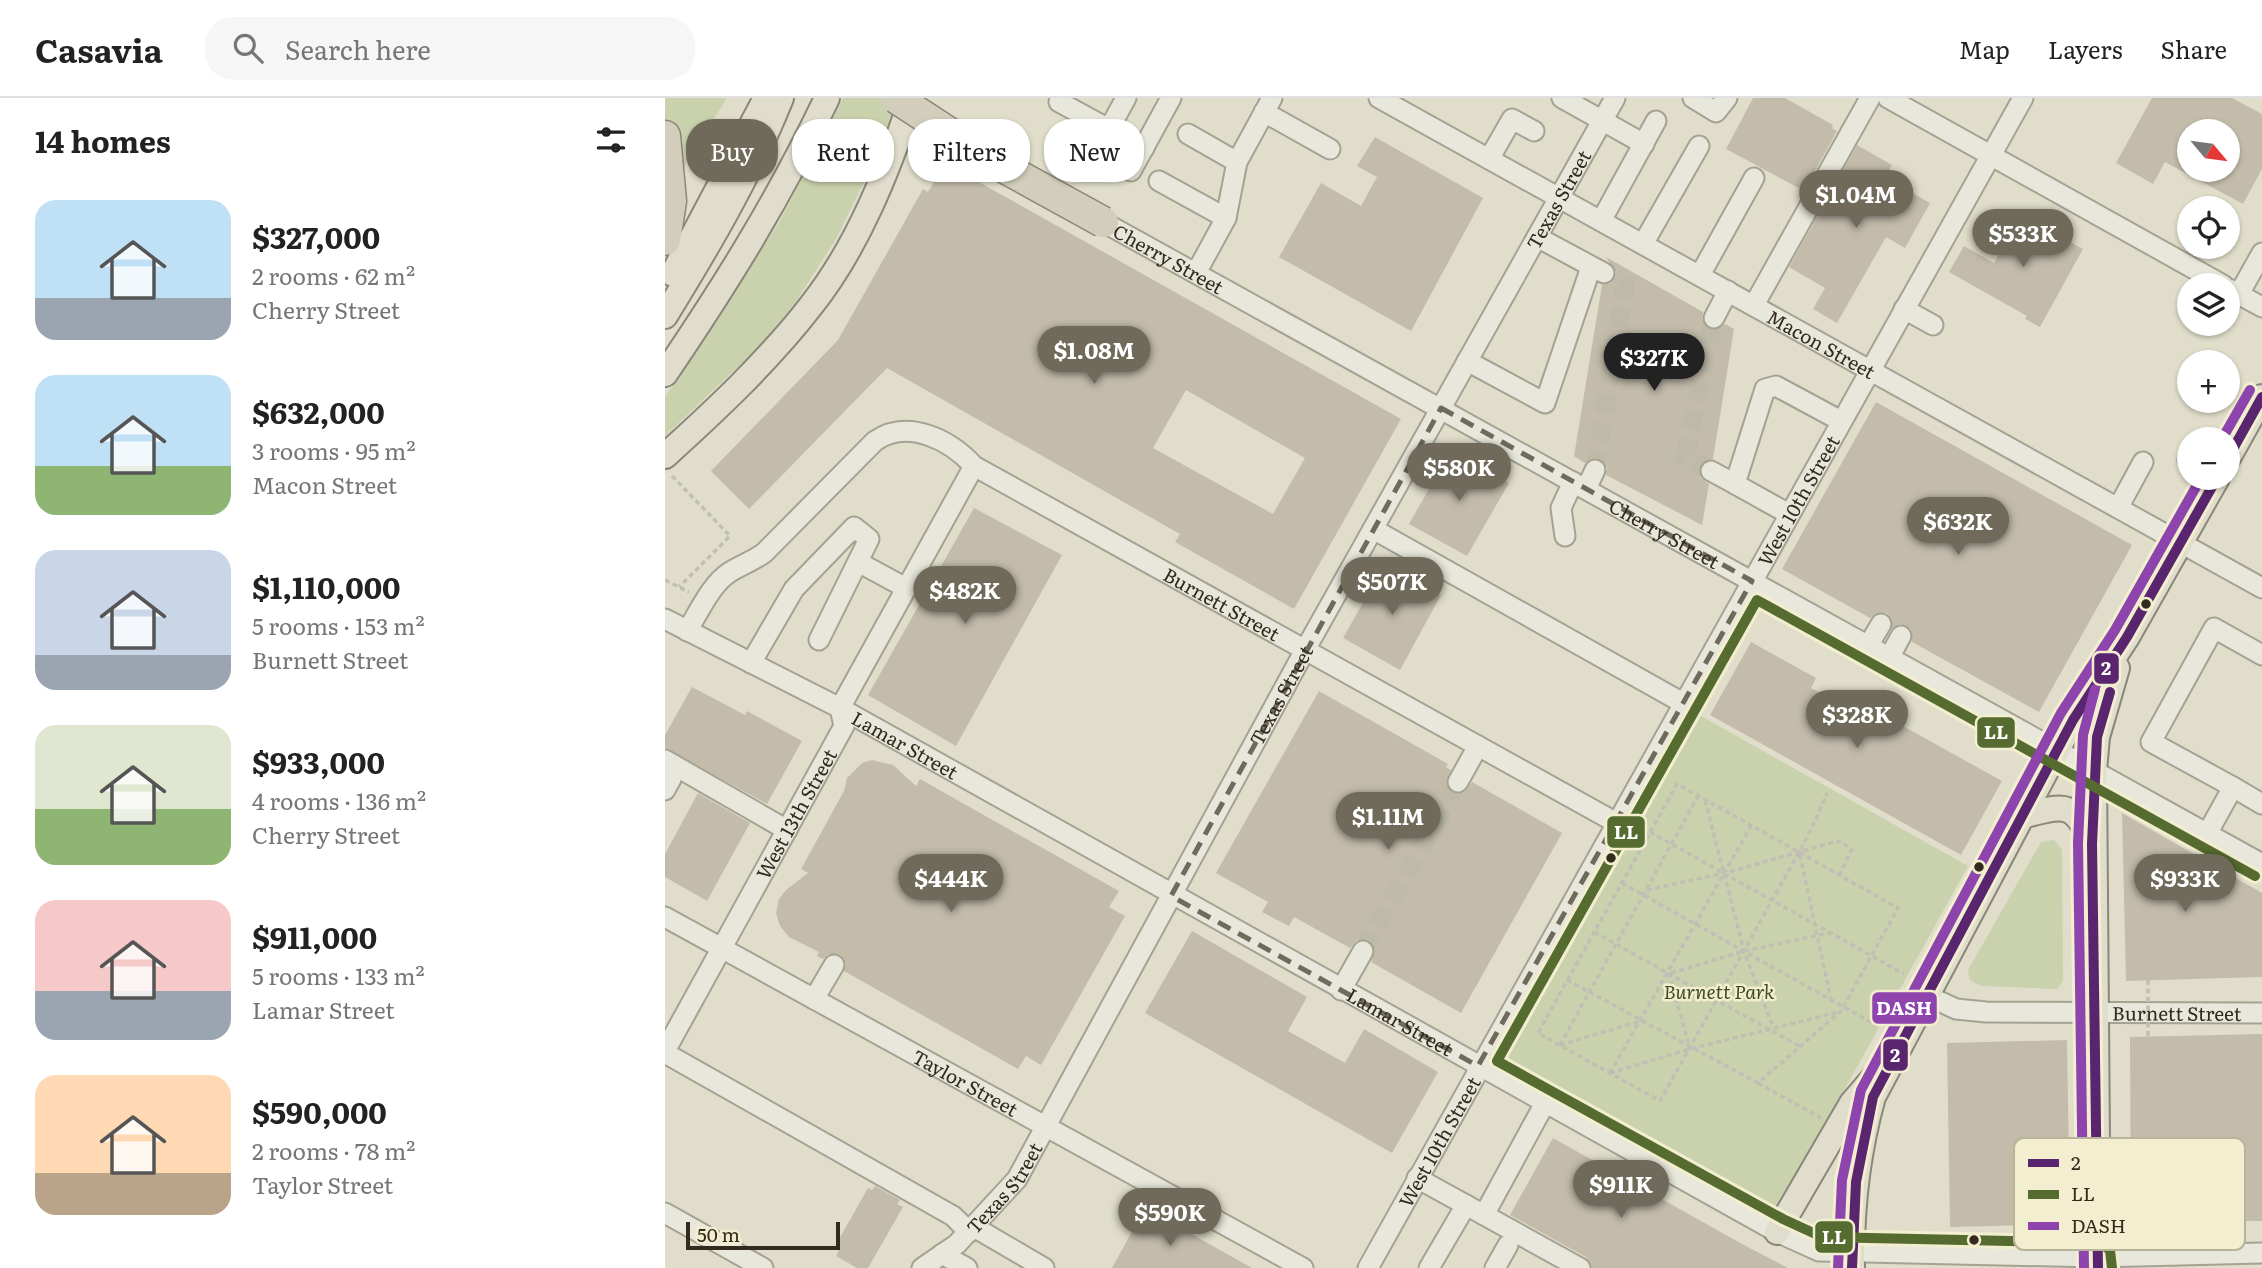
<!DOCTYPE html>
<html lang="en">
<head>
<meta charset="utf-8">
<style>
	:root { --surface:#fff; --page:#f6f6f6; --text:#222; --muted:#767676; --line:#e0e0e0; --accent:#6f6a5a }
	body { margin:0; font-family:Literata,serif; background:var(--page); color:var(--text); height:100vh; display:flex; flex-direction:column; font-size:26px; white-space:nowrap }
	* { box-sizing:border-box; margin:0 }
	p { font-size:23px; color:var(--muted) }
	.icon { flex:none; width:38px; height:38px; fill:none; stroke:currentColor; stroke-width:2; stroke-linecap:round; stroke-linejoin:round }
	.map { position:relative; flex:1; overflow:hidden }
	.panel { display:flex; flex-direction:column; background:var(--surface); width:665px }
	.panel>* { flex:none }
	.top-card { position:absolute; left:21px; top:21px; width:665px; height:63px; display:flex; gap:14px }
	.needle { width:46px; rotate:119deg }
	.tools { position:absolute; left:1512px; top:21px; display:grid; gap:14px }
	.tools a { display:grid; place-items:center; width:63px; height:63px; border-radius:50%; background:var(--surface); box-shadow:0 2px 5px #0004; font-size:35px }
	.scale { position:absolute; left:21px; bottom:18px; width:154px; box-sizing:border-box; padding-left:7px; border:4px solid #322b1d; border-top:0; font-size:19px; line-height:24px; white-space:nowrap; color:#322b1d; -webkit-text-stroke:5px #f2eecf; paint-order:stroke }
	.price { position:absolute; translate:-50% -60px; padding:0 16px; border-radius:24px; background:var(--accent); color:#fff; font-size:23px; line-height:46px; filter:drop-shadow(0 2px 4px #0008) }
	.price::after { content:''; position:absolute; left:50%; top:42px; width:21px; height:16px; margin-left:-10px; background:inherit; clip-path:polygon(0 0,100% 0,50% 100%) }
	.price.selected { background:#222; color:#fff }
	ul { padding:0; list-style:none }
	li { display:flex; align-items:center; gap:21px; height:175px; padding:0 35px }
	li span { display:grid; place-items:center; flex:none; width:196px; height:140px; border-radius:21px; color:#555 }
	li>.icon { margin-inline-start:auto }
	span .icon { width:84px; height:84px; fill:#fffc; stroke-width:1 }
	li b { font-size:30px }
	h2 { display:flex; justify-content:space-between; align-items:center; height:84px; padding:0 35px; font-size:30px }
	.tag { padding:0 24px; border-radius:28px; background:var(--surface); box-shadow:0 2px 5px #0004; font-size:24px; line-height:63px }
	.tag.selected { background:var(--accent); color:#fff }
	header { display:flex; align-items:center; gap:42px; box-sizing:border-box; height:98px; padding:0 35px; background:var(--surface); border-bottom:2px solid var(--line) }
	header strong { font-size:33px }
	nav { display:flex; gap:38px; margin-inline-start:auto; font-size:24px }
	.search { width:490px; height:63px; background:var(--page); display:flex; align-items:center; gap:18px; box-sizing:border-box; padding:0 24px; border-radius:28px; color:var(--muted); font-size:26px }
	main { display:flex; flex:1; min-height:0 }
	.map>svg:first-child { display:block }
	.green { fill:#cad1ad }
	.building { fill:#c3bcab; fill-rule:evenodd }
	.lines { fill:none; stroke-linecap:round; stroke-linejoin:round }
	.minor-tunnel { stroke:#bdbaa7; stroke-width:19; stroke-dasharray:19 10; stroke-linecap:butt }
	.minor-casing { stroke:#a5a294; stroke-width:23 }
	.major-casing { stroke:#8a877a; stroke-width:28 }
	.highway-casing { stroke:#8a877a; stroke-width:33 }
	.path { stroke:#c1bfb3; stroke-width:3.5; stroke-dasharray:5 3.5; stroke-linecap:butt }
	.minor { stroke:#e8e7db; stroke-width:19 }
	.major { stroke:#e0ddcd; stroke-width:24 }
	.highway { stroke:#d3cebb; stroke-width:30 }
	.highway-bridge-casing { stroke:#8a877a; stroke-width:33; stroke-linecap:butt }
	.path-bridge { stroke:#c1bfb3; stroke-width:3.5; stroke-dasharray:5 3.5; stroke-linecap:butt }
	.highway-bridge { stroke:#d3cebb; stroke-width:30 }
	.bus-1-casing { stroke:#f2eecf; stroke-width:16 }
	.bus-2-casing { stroke:#f2eecf; stroke-width:16 }
	.bus-3-casing { stroke:#f2eecf; stroke-width:16 }
	.bus-1 { stroke:#5a256f; stroke-width:10 }
	.bus-2 { stroke:#556b2f; stroke-width:10 }
	.bus-3 { stroke:#8e44ad; stroke-width:10 }
	.marked { fill:none; stroke:#6f6a5a; stroke-width:5; stroke-dasharray:14 9; stroke-linejoin:round }
	.bus-dot { fill:#322b1d; stroke:#f2eecf; stroke-width:2.5 }
	.labels { text-anchor:middle; dominant-baseline:central; stroke-width:5; stroke-linejoin:round; paint-order:stroke }
	.street-label { font-size:19px; fill:#322b1d; stroke:#f2eecf }
	.park-label { font-size:19px; font-style:italic; fill:#3c4d25; stroke:#f2eecf }
	.key { fill:#f2eecf; stroke:#b8b49a; stroke-width:2 }
	.key-label { font-size:19px; fill:#322b1d }
	.line-badge { stroke:#f2eecf; stroke-width:2.5 }
	.badge-label { font-size:19px; text-anchor:middle; font-weight:bold; fill:#fff }
</style>
</head>
<body>
<header>
<strong>Casavia</strong>
<div class="search"><svg class="icon" aria-label="search" viewBox="0 0 24 24"><circle cx="10" cy="10" r="6"/><path d="M15 15l6 6"/></svg>Search here</div>
<nav><a>Map</a><a>Layers</a><a>Share</a></nav>
</header>
<main>
<section class="panel">
<h2>14 homes<svg class="icon" aria-label="filters" viewBox="0 0 24 24"><path d="M4 7h16M4 17h16"/><circle cx="9" cy="7" r="2"/><circle cx="15" cy="17" r="2"/></svg></h2>
<ul>
<li><span style="background:linear-gradient(#bfe0f5 70%,#9aa5b1 0)"><svg class="icon" aria-label="home" viewBox="0 0 24 24"><path d="M3 11l9-7 9 7M6 9v11h12V9"/></svg></span><div><b>$327,000</b><p>2 rooms · 62 m²</p><p>Cherry Street</p></div></li>
<li><span style="background:linear-gradient(#bfe0f5 65%,#8fb573 0)"><svg class="icon" aria-label="home" viewBox="0 0 24 24"><path d="M3 11l9-7 9 7M6 9v11h12V9"/></svg></span><div><b>$632,000</b><p>3 rooms · 95 m²</p><p>Macon Street</p></div></li>
<li><span style="background:linear-gradient(#c9d6e8 75%,#9aa5b1 0)"><svg class="icon" aria-label="home" viewBox="0 0 24 24"><path d="M3 11l9-7 9 7M6 9v11h12V9"/></svg></span><div><b>$1,110,000</b><p>5 rooms · 153 m²</p><p>Burnett Street</p></div></li>
<li><span style="background:linear-gradient(#dfe7d0 60%,#8fb573 0)"><svg class="icon" aria-label="home" viewBox="0 0 24 24"><path d="M3 11l9-7 9 7M6 9v11h12V9"/></svg></span><div><b>$933,000</b><p>4 rooms · 136 m²</p><p>Cherry Street</p></div></li>
<li><span style="background:linear-gradient(#f6c9c9 65%,#9aa5b1 0)"><svg class="icon" aria-label="home" viewBox="0 0 24 24"><path d="M3 11l9-7 9 7M6 9v11h12V9"/></svg></span><div><b>$911,000</b><p>5 rooms · 133 m²</p><p>Lamar Street</p></div></li>
<li><span style="background:linear-gradient(#ffd9b3 70%,#b9a48a 0)"><svg class="icon" aria-label="home" viewBox="0 0 24 24"><path d="M3 11l9-7 9 7M6 9v11h12V9"/></svg></span><div><b>$590,000</b><p>2 rooms · 78 m²</p><p>Taylor Street</p></div></li>
</ul>
</section>
<div class="map">
<svg width="1597" height="1170" viewBox="0 0 1597 1170">
	<rect width="100%" height="100%" fill="#e0deca"/>
	<path class="green" d="M0 0H62L0 100Z
		M178 0H232L216 49 171 141 132 202 98 245 0 338V299L115 123Z
		M1027 613 1303 768 1113 1112 845 961 841 947Z
		M1389 742 1397 752 1398 883 1392 891 1316 888 1305 882 1303 872 1376 744Z"/>
	<path class="building" d="M1088 0H1120L1168 27 1167 30 1172 33 1139 93 1061 51Z
		M1487 0H1567L1597 16V71L1578 106 1500 64 1488 86 1451 65ZM1524 33H1563V72H1524Z
		M710 39 818 100 746 233 614 159 656 85 696 108 712 79 692 68Z
		M1192 47 1227 67 1220 80 1265 105 1240 150 1221 139 1172 225 1148 211 1160 190 1124 169Z
		M280 65 736 321 629 511 510 444 515 436 222 270 84 411 46 373 173 242 258 91 263 94ZM521 292 640 360 608 416 488 350Z
		M1356 116 1418 151 1375 229 1360 221 1362 218 1284 174 1299 148 1329 165Z
		M941 159 1038 214 1037 221 1043 230 1050 232 1060 226 1069 231 1048 361 1039 363 1034 373 1036 380 1044 386 1037 427 941 377 942 370 936 361 928 360 920 365 909 358 937 187 946 185 951 175Z
		M1211 304 1467 447 1374 614 1247 544 1246 531 1236 526 1227 530V521L1222 515H1211L1205 520 1117 471Z
		M786 352 844 385 802 458 744 426Z
		M309 410 397 457 291 648 203 597Z
		M720 466 776 497 735 572 678 540Z
		M1086 544 1151 580 1146 590 1194 617 1200 607 1337 683 1296 757 1045 617Z
		M27 589 80 617 82 613 137 643 102 706 0 650V637Z
		M654 593 783 666 781 669 786 672 781 685 787 694 799 695 807 684 897 735 796 915 706 864 710 852 705 843 692 842 685 850 629 819 624 828 597 814 603 804 551 775Z
		M207 662 228 667 251 688 255 681 454 793 444 809 460 818 376 967 361 958 353 971 179 873 181 866 176 857 164 856 158 861 152 858 154 854 124 839 115 828 111 815 114 801 121 792 143 775 136 771 179 693 182 680 197 665Z
		M33 695 85 725 42 803 0 779V756Z
		M1457 715 1597 795V879L1461 883Z
		M527 833 642 899 623 933 680 965 699 931 773 974 727 1055 480 915Z
		M1597 936V1123H1521L1516 1113 1509 1111 1499 1116 1497 1123 1466 1124 1465 939Z
		M1402 942 1405 1126 1285 1129 1282 945Z
		M888 1040 1077 1146 1123 1170H927L921 1159 845 1117Z
		M210 1088 235 1102 232 1106 238 1109 203 1170H192L171 1158 174 1153 169 1150 203 1090 207 1092Z
		M480 1110 587 1170H447Z"/>
	<g class="lines">
		<path class="minor-tunnel" d="M930 372 960 188 939 175
			M1046 373 1020 359 1049 220
			M698 853 793 684"/>
		<g class="minor-casing">
			<g id="minor">
				<path d="M461 0 444 31 479 50"/>
				<path id="s1" d="M714 0 1597 490"/>
				<path d="M897 0 979 46"/>
				<path d="M1028 0 1051 14 1062 0"/>
				<path d="M1223 0 1558 187"/>
				<path d="M394 4 444 31"/>
				<path d="M599 14 665 51"/>
				<path d="M523 36 572 64"/>
				<path d="M824 61 847 21 869 33"/>
				<path d="M466 73 506 0"/>
				<path d="M494 83 561 120"/>
				<path d="M936 123 991 23"/>
				<path id="s2" d="M438 124 1597 766"/>
				<path d="M872 139 939 175"/>
				<path d="M978 146 1034 48"/>
				<path d="M531 175 561 120 572 64 607 0"/>
				<path d="M1035 177 1089 80"/>
				<path d="M1564 191 1597 209"/>
				<path d="M1574 196 1597 155"/>
				<path d="M1089 207 1205 0"/>
				<path d="M1239 211 1268 227"/>
				<path d="M1049 220 1063 193"/>
				<path d="M802 263 880 305 926 169"/>
				<path d="M1523 362 1524 363"/>
				<path d="M1046 373 1070 386"/>
				<path d="M921 391 930 372"/>
				<path d="M1453 410 1478 364"/>
				<path d="M1124 416 1070 386 1100 291 1111 288 1176 323"/>
				<path d="M708 431 1018 605"/>
				<path d="M900 438 896 410 908 384"/>
				<path d="M193 464 241 490"/>
				<path id="s3" d="M0 521 175 610 1112 1134 1154 1153 1433 1159 1597 1155"/>
				<path id="s4" d="M22 533C34 514 46 486 65 474 76 467 88 463 99 455L210 343C243 320 285 342 309 368L950 724"/>
				<path d="M1203 548 1216 526"/>
				<path d="M1224 560 1236 538"/>
				<path d="M86 565 129 491 189 429 204 441 154 542"/>
				<path d="M0 662 122 732"/>
				<path d="M793 684 813 648"/>
				<path d="M1568 689 1486 644 1549 530 1597 557"/>
				<path d="M0 692 6 681"/>
				<path d="M1542 736 1568 689 1597 706"/>
				<path id="s5" d="M0 819 638 1170"/>
				<path d="M676 892 698 853"/>
				<path id="s6" d="M1261 897 1291 911 1321 914 1597 915"/>
				<path d="M149 901 169 867"/>
				<path id="s7" d="M0 953 179 628 175 610 309 368"/>
				<path d="M0 955 288 1118 304 1134"/>
				<path d="M752 1080 915 1170"/>
				<path d="M0 1115 98 1170"/>
				<path d="M819 1117 880 1005"/>
				<path d="M309 1129 379 1170"/>
				<path d="M277 1156 302 1170"/>
				<path d="M1508 1157 1509 1123"/>
				<path id="s8" d="M257 1170 292 1146 352 1081 640 552 950 0"/>
				<path id="s9" d="M703 1170 1358 0"/>
				<path d="M764 1170 801 1107"/>
				<path d="M830 1170 843 1147"/>
			</g>
		</g>
		<g class="major-casing">
			<path id="major" d="M8 176 101 0
				M0 218C43 148 85 77 116 0
				M0 276C63 183 114 101 162 0
				M0 358C51 312 103 263 145 209 193 149 223 72 247 0
				M1563 360 1597 299
				M1356 718C1399 708 1408 701 1427 745
				M1112 1134 1187 1005 1211 977
				M1187 1170C1186 1111 1192 1056 1208 999L1408 622 1462 539 1552 380
				M1433 1170 1429 673 1432 639 1452 570"/>
		</g>
		<g class="highway-casing">
			<path id="highway" d="M0 38 6 103 0 142"/>
		</g>
		<path class="path" d="M7 378 65 438 14 489
			M0 482 24 494
			M1040 702 1079 853 1108 929
			M985 734 1239 876
			M1135 757 1166 902
			M957 785 1211 927
			M982 792 1060 775 1173 743 1187 751 1175 776
			M929 834 1134 948
			M1004 875 1025 951
			M1006 875 1079 853 1164 835
			M902 882 1093 985 1176 913 1233 810C1160 769 1086 727 1012 686L873 935 995 1003C1030 940 1065 878 1100 815 1122 775 1146 737 1162 695
			M895 947 1033 698
			M895 947 976 923
			M945 975 1086 728
			M945 975 1025 951 1174 914
			M1093 985 1156 1020"/>
		<use href="#minor" class="minor"/>
		<use href="#major" class="major"/>
		<use href="#highway" class="highway"/>
		<g class="highway-bridge-casing">
			<path id="highway-bridge" d="M231 0 329 64 438 124"/>
		</g>
		<path class="path-bridge" d="M1483 938V882"/>
		<use href="#highway-bridge" class="highway-bridge"/>
		<g class="bus-1-casing">
			<path id="bus-1" d="M1563 360 1597 299
				M1187 1170 1191 1084 1208 999 1408 622 1462 539 1552 380
				M1433 1170 1427 746 1432 639 1445 594"/>
		</g>
		<g class="bus-2-casing">
			<path id="bus-2" d="M1447 1170 1445 1152 1435 1145 1157 1139 1118 1121 832 963 1092 502 1590 778"/>
		</g>
		<g class="bus-3-casing">
			<path id="bus-3" d="M1557 341 1585 292
				M1173 1170 1177 1082 1196 992 1396 615 1450 532 1536 380
				M1419 1170 1413 745 1418 637 1430 591"/>
		</g>
		<use href="#bus-1" class="bus-1"/>
		<use href="#bus-2" class="bus-2"/>
		<use href="#bus-3" class="bus-3"/>
	</g>
	<path class="marked" d="M776 310 1087 483 813 968 506 798Z"/>
	<g class="bus-dot">
		<circle cx="1481" cy="506" r="6"/>
		<circle cx="946" cy="760" r="6"/>
		<circle cx="1314" cy="769" r="6"/>
		<circle cx="1309" cy="1142" r="6"/>
	</g>
	<g class="labels">
		<g class="street-label">
			<text stroke="none"><textPath href="#s8" startOffset="1250">Texas Street</textPath></text>
			<text stroke="none"><textPath href="#s2" startOffset="75">Cherry Street</textPath></text>
			<text stroke="none"><textPath href="#s1" startOffset="506">Macon Street</textPath></text>
			<text stroke="none"><textPath href="#s9" startOffset="880">West 10th Street</textPath></text>
			<text stroke="none"><textPath href="#s2" startOffset="642">Cherry Street</textPath></text>
			<text stroke="none"><textPath href="#s4" startOffset="665">Burnett Street</textPath></text>
			<text stroke="none"><textPath href="#s8" startOffset="682">Texas Street</textPath></text>
			<text stroke="none"><textPath href="#s3" startOffset="271">Lamar Street</textPath></text>
			<text stroke="none"><textPath href="#s7" startOffset="271">West 13th Street</textPath></text>
			<text stroke="none"><textPath href="#s6" startOffset="254">Burnett Street</textPath></text>
			<text stroke="none"><textPath href="#s3" startOffset="838">Lamar Street</textPath></text>
			<text stroke="none"><textPath href="#s5" startOffset="343">Taylor Street</textPath></text>
			<text stroke="none"><textPath href="#s9" startOffset="145">West 10th Street</textPath></text>
			<text stroke="none"><textPath href="#s8" startOffset="116">Texas Street</textPath></text>
		</g>
		<g class="park-label">
			<text x="1054" y="893">Burnett Park</text>
		</g>
	</g>
	<rect x="1349" y="1040" width="231" height="112" rx="10" class="key"/>
	<rect x="1363" y="1061" width="31" height="8" fill="#5a256f"/>
	<rect x="1363" y="1092" width="31" height="9" fill="#556b2f"/>
	<rect x="1363" y="1124" width="31" height="8" fill="#8e44ad"/>
	<g class="key-label">
		<text x="1406" y="1072">2</text>
		<text x="1406" y="1103">LL</text>
		<text x="1406" y="1135">DASH</text>
	</g>
	<g class="line-badge">
		<rect x="1428" y="554" width="27" height="33" rx="7" fill="#5a256f"/>
		<rect x="1311" y="618" width="40" height="33" rx="7" fill="#556b2f"/>
		<rect x="941" y="717" width="40" height="34" rx="7" fill="#556b2f"/>
		<rect x="1206" y="893" width="67" height="34" rx="7" fill="#8e44ad"/>
		<rect x="1217" y="940" width="27" height="34" rx="7" fill="#5a256f"/>
		<rect x="1149" y="1122" width="40" height="34" rx="7" fill="#556b2f"/>
	</g>
	<g class="badge-label">
		<text x="1441" y="577">2</text>
		<text x="1331" y="641">LL</text>
		<text x="961" y="741">LL</text>
		<text x="1239" y="917">DASH</text>
		<text x="1230" y="964">2</text>
		<text x="1169" y="1146">LL</text>
	</g>
</svg>
<div class="tools">
<a><svg class="needle" viewBox="-14 -14 28 28"><path d="M0-13l5 13h-10z" fill="#e53935"/><path d="M0 13l5-13h-10z" fill="#767676"/></svg></a>
<a><svg class="icon" aria-label="locate" viewBox="0 0 24 24"><circle cx="12" cy="12" r="6"/><path d="M12 2v4M12 18v4M2 12h4M18 12h4"/></svg></a>
<a><svg class="icon" aria-label="layers" viewBox="0 0 24 24"><path d="M12 4l9 5-9 5-9-5zM3 14l9 5 9-5"/></svg></a>
<a>+</a>
<a>−</a>
</div>
<div class="scale">50 m</div>
<b class="price" style="left:1191px;top:132px">$1.04M</b>
<b class="price" style="left:1358px;top:171px">$533K</b>
<b class="price" style="left:429px;top:288px">$1.08M</b>
<b class="price selected" style="left:989px;top:295px">$327K</b>
<b class="price" style="left:794px;top:405px">$580K</b>
<b class="price" style="left:1293px;top:459px">$632K</b>
<b class="price" style="left:727px;top:519px">$507K</b>
<b class="price" style="left:300px;top:528px">$482K</b>
<b class="price" style="left:1192px;top:652px">$328K</b>
<b class="price" style="left:723px;top:754px">$1.11M</b>
<b class="price" style="left:286px;top:816px">$444K</b>
<b class="price" style="left:1520px;top:816px">$933K</b>
<b class="price" style="left:956px;top:1122px">$911K</b>
<b class="price" style="left:505px;top:1150px">$590K</b>
<div class="top-card">
<a class="tag selected">Buy</a>
<a class="tag">Rent</a>
<a class="tag">Filters</a>
<a class="tag">New</a>
</div>
</div>
</main>
</body>
</html>
